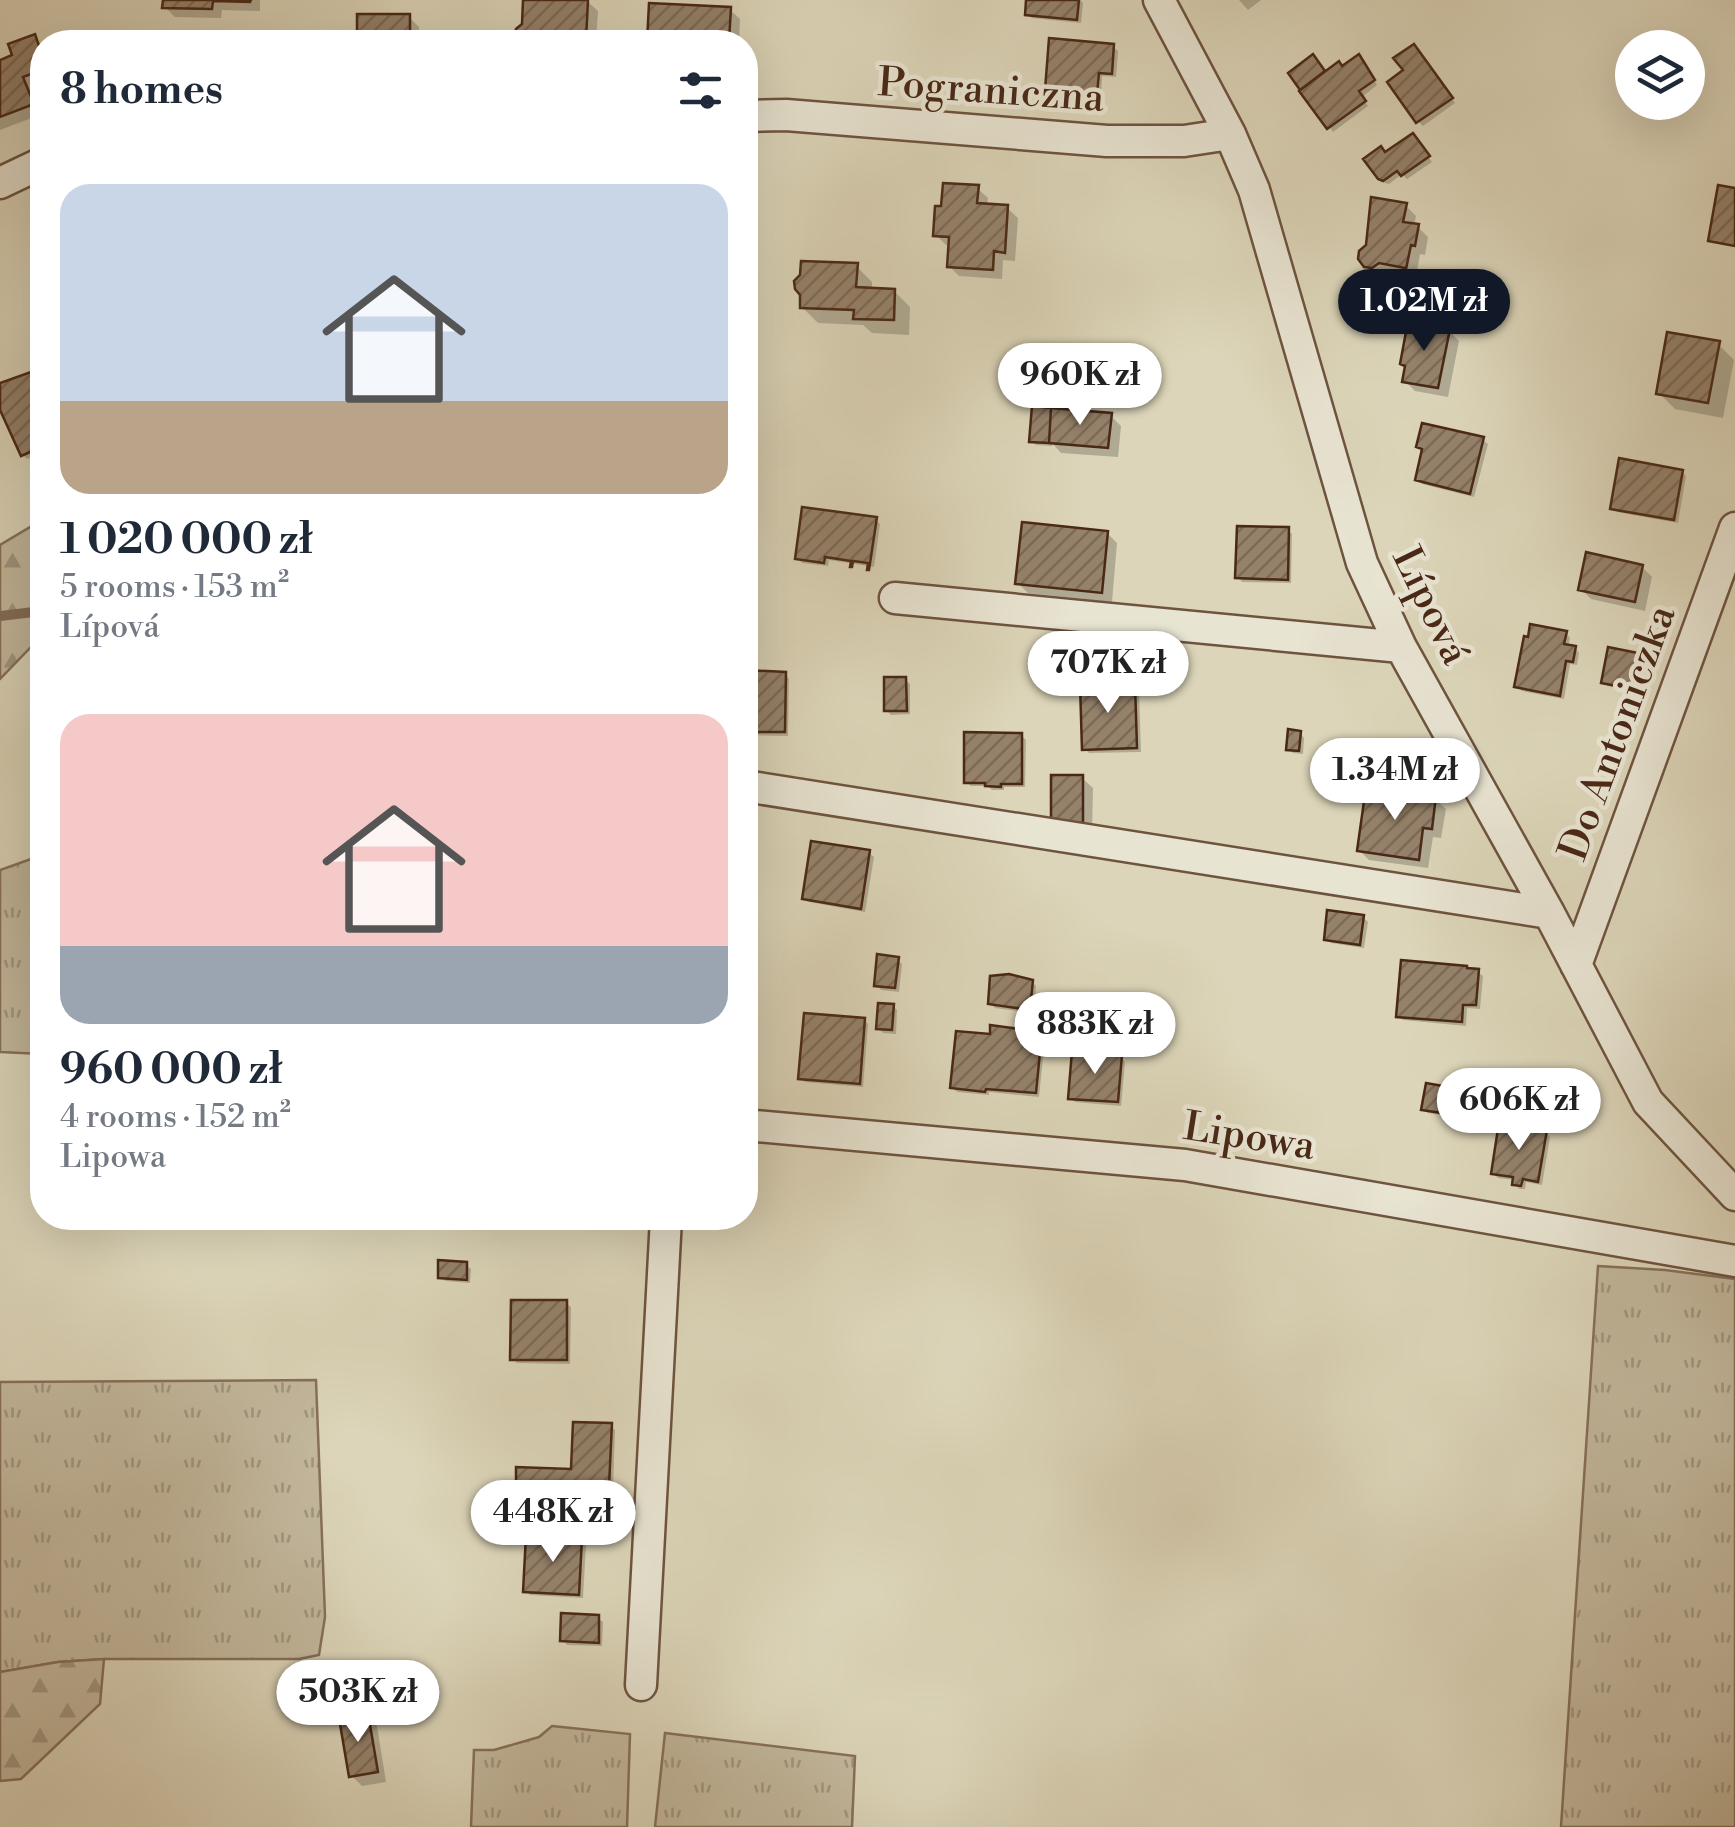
<!DOCTYPE html>
<html lang="en">
<head>
<meta charset="utf-8">
<style>
	:root { --surface:#fff; --page:#f6f6f7; --text:#1f2937; --muted:#747a83; --accent:#111827 }
	body { margin:0; font-family:"Libre Bodoni",serif; background:var(--page); color:var(--text); height:100vh; display:flex; flex-direction:column; font-size:38px; white-space:nowrap }
	* { box-sizing:border-box; margin:0 }
	p { font-size:32px; color:var(--muted) }
	.icon { flex:none; width:55px; height:55px; fill:none; stroke:currentColor; stroke-width:2; stroke-linecap:round; stroke-linejoin:round }
	.map { position:relative; flex:1; overflow:hidden }
	.drawer { position:absolute; left:30px; top:30px; width:728px; height:1200px; display:flex; flex-direction:column; background:var(--surface); border-radius:40px; box-shadow:0 10px 40px #0002 }
	.drawer>* { flex:none }
	.controls { position:absolute; left:1615px; top:30px; display:grid; gap:20px }
	.controls a { display:grid; place-items:center; width:90px; height:90px; border-radius:50%; background:var(--surface); box-shadow:0 10px 40px #0002; font-size:50px }
	.price { position:absolute; translate:-50% -85px; padding:0 22px; border-radius:35px; background:#fff; color:#222; font-size:32px; line-height:65px; filter:drop-shadow(0 2px 5px #0008) }
	.price::after { content:''; position:absolute; left:50%; top:60px; width:30px; height:22px; margin-left:-15px; background:inherit; clip-path:polygon(0 0,100% 0,50% 100%) }
	.price.on { background:var(--accent); color:#fff }
	ul { padding:0; list-style:none }
	li { display:grid; align-content:center; gap:20px; height:530px; padding:0 30px }
	li span { display:grid; place-items:center; height:310px; border-radius:30px; color:#555 }
	li>.icon { margin-inline-start:auto }
	span .icon { width:180px; height:180px; fill:#fffc; stroke-width:1 }
	li b { font-size:42px }
	h2 { display:flex; justify-content:space-between; align-items:center; height:120px; padding:0 30px; font-size:42px }
	.map>svg:first-child { display:block }
	.grass { fill:url(#grass-tufts); stroke:#86705a; stroke-width:2.5 }
	.forest { fill:url(#forest-firs); stroke:#86705a; stroke-width:2.5 }
	.shadow { fill:#0003 }
	.lines { fill:none; stroke-linecap:round; stroke-linejoin:round }
	.stream { stroke:#836c57; stroke-width:10 }
	.building { fill:url(#building-hatch); stroke:#492816; stroke-width:2.5 }
	.street-casing { stroke:#6e533f; stroke-width:35 }
	.street { stroke:#e8e4d2; stroke-width:30 }
	.labels { text-anchor:middle; dominant-baseline:central; stroke-width:9; stroke-linejoin:round; paint-order:stroke }
	.street-label { font-size:40px; fill:#492816; stroke:#e8e4d2 }
</style>
</head>
<body>
<div class="map">
<svg width="1735" height="1827" viewBox="0 0 1735 1827">
	<defs>
		<pattern id="grass-tufts" width="24" height="20" patternUnits="userSpaceOnUse" patternTransform="scale(2.5)"><rect width="24" height="20" fill="#c3b89d"/><path d="M3 7l-1-3M5 7V3M7 7l1-3M15 17l-1-3M17 17v-4M19 17l1-3" fill="none" stroke="#a0967f"/></pattern>
		<pattern id="forest-firs" width="22" height="20" patternUnits="userSpaceOnUse" patternTransform="scale(2.5)"><rect width="22" height="20" fill="#c3b89d"/><path d="M5 1l3.5 6h-7zM16 11l3.5 6h-7z" fill="#a0967f"/></pattern>
		<pattern id="building-hatch" width="6" height="6" patternUnits="userSpaceOnUse" patternTransform="scale(2.5)"><rect width="6" height="6" fill="#95826b"/><path d="M-1 1l2-2M0 6l6-6M5 7l2-2" fill="none" stroke="#7c6a57"/></pattern>
	</defs>
	<rect width="100%" height="100%" fill="#dcd5b9"/>
	<filter id="stains"><feTurbulence type="fractalNoise" baseFrequency=".002" numOctaves="4"/><feColorMatrix values="0 0 0 0 .2 0 0 0 0 .09 0 0 0 0 .02 0 0 0 .5 -.17"/></filter>
	<radialGradient id="worn" r=".72"><stop offset=".6" stop-color="#630" stop-opacity="0"/><stop offset="1" stop-color="#630" stop-opacity=".3"/></radialGradient>
	<path class="grass" d="M42 855V1054L0 1052V870Z
		M1598 1266 1665 1270 1735 1279V1827H1561Z
		M316 1380 325 1617 319 1655 299 1659H104L58 1662 0 1672V1382Z
		M552 1726 630 1734 627 1827H471L474 1750H494L539 1737Z
		M665 1733 855 1756 852 1827H655Z"/>
	<path class="forest" d="M42 520V660L30 648 0 679V545Z
		M104 1659 100 1704 21 1779 0 1781V1672L58 1662Z"/>
	<path class="shadow" d="M165 0H260V11L222 10 221 18 175 17 165 7Z
		M1029 0H1080L1083 3 1081 23 1032 18 1027 14Z
		M1239 0H1261L1248 10Z
		M587 1 598 11 596 42H524L518 36Z
		M651 6 729 9 740 19 739 42H650Z
		M359 16 409 17 419 27V42H359Z
		M34 37 42 45V83L32 87 42 114 0 130V62L15 57Z
		M1113 47 1118 51 1116 77 1102 76 1101 97 1052 93 1047 89Z
		M1418 52 1455 103 1423 126 1418 121 1407 70Z
		M1363 61 1377 85 1362 97 1368 106 1333 132 1291 73 1317 62 1326 74Z
		M1417 141 1432 162 1407 179 1402 174 1389 184 1385 183 1380 178 1386 154Z
		M977 188 988 198 987 206 1007 208 1018 218 1015 261 1003 260 1002 279 959 276 949 266 950 245H946L936 235Z
		M1406 206 1416 216 1414 226 1418 227 1428 237 1425 255 1420 254 1416 277 1390 272 1383 277 1377 276 1366 265 1369 247Z
		M856 266 872 282V290L894 291 910 307 909 335 872 333 863 325 818 323 802 307 803 294Z
		M1449 331 1459 341 1448 397 1415 391 1405 381Z
		M1718 344 1734 360 1723 418 1675 409 1659 393Z
		M42 370V453L27 459 23 455 0 404V386Z
		M1111 416 1121 426 1118 457 1061 453 1052 443V446L1036 445 1032 441Z
		M1483 440 1488 444 1474 497 1422 484 1417 479 1424 452 1419 447Z
		M1682 472 1686 476 1678 523 1617 512 1613 508Z
		M875 519 880 524 874 567 829 560 828 566 802 563 798 558Z
		M1288 530 1292 534 1291 583 1242 582 1238 577Z
		M1107 533 1117 543 1112 602 1028 593 1018 583Z
		M1642 567 1652 577 1645 611 1591 599 1581 589Z
		M1566 633 1570 638 1568 647 1575 648 1579 653 1577 665 1570 664 1564 699 1522 691 1517 687Z
		M1637 655 1642 660 1636 692 1608 686 1604 682Z
		M745 673 785 674 789 679 788 736 745 735Z
		M905 680 910 684V714L891 715 886 710Z
		M1134 685 1139 690 1141 752 1089 753 1085 749Z
		M1300 733 1304 738 1303 754 1293 753 1289 749Z
		M1021 735 1026 740 1025 787H1004V790H992L988 786H971L966 782Z
		M1082 778 1093 788 1092 832 1064 831Z
		M1435 799 1446 809 1441 838 1433 837 1428 868 1369 860 1359 850Z
		M869 853 874 857 865 912 809 902 804 898Z
		M1363 917 1368 922 1364 948 1331 943 1326 939Z
		M897 959 902 964 899 992 881 990 877 985Z
		M1478 972 1483 976 1480 1009 1467 1008 1466 1026 1403 1020 1399 1016Z
		M1032 982 1036 986 1034 1013 995 1008 990 1003Z
		M893 1006 897 1010 896 1034 883 1033 878 1028Z
		M864 1020 868 1024 863 1087 805 1082 801 1078Z
		M1041 1034 1045 1038 1039 1097 989 1092V1095L957 1092 952 1087 992 1037Z
		M1120 1058 1125 1062 1121 1106 1075 1102 1071 1098Z
		M1459 1091 1464 1096 1460 1118 1428 1113 1424 1109Z
		M1545 1132 1550 1137 1542 1185 1526 1182 1525 1189H1519L1515 1184V1180L1498 1178 1493 1173Z
		M466 1265 471 1269 470 1283 445 1281 441 1276Z
		M566 1303 571 1307 570 1364 517 1363 512 1359Z
		M610 1425 615 1430 613 1490 523 1487 519 1483 574 1471Z
		M581 1540 586 1545 583 1598 530 1595 526 1591Z
		M598 1618 603 1622 602 1646 567 1645 563 1640Z
		M367 1716 377 1726 386 1782 362 1786 352 1776Z"/>
	<g class="lines">
		<path class="stream" d="M0 616 42 611"/>
	</g>
	<path class="building" d="M163 0H251L250 2 213 1 212 9 162 8Z
		M523 0H588L586 40 520 42 515 37 516 29 522 24Z
		M1026 0H1079L1077 20 1025 15Z
		M649 3 731 7 729 42H647Z
		M357 14H410V42H357Z
		M35 34 42 55V70L23 77 34 104 0 117V60L12 55 8 44Z
		M1049 38 1114 44 1112 74 1099 73 1097 94 1045 90Z
		M1414 44 1453 98 1416 123 1387 82 1403 70 1393 58Z
		M1313 54 1325 71 1300 90 1288 73Z
		M1359 54 1375 80 1359 91 1366 101 1327 129 1299 91 1339 61 1342 66Z
		M1413 133 1430 156 1401 176 1397 171 1383 181 1378 179 1363 159 1381 146 1385 152Z
		M943 183 979 185 977 203 1008 205 1005 253 994 251 993 270 947 267 949 237 933 236 935 206H941Z
		M1718 185 1735 188V246L1708 241Z
		M1371 197 1407 203 1403 222 1419 224 1415 246 1411 245 1405 274H1404L1405 268 1379 263 1372 268 1364 267 1358 259 1359 251 1366 245Z
		M801 261 858 263 856 287 895 289 894 320 853 319 854 310 800 308V295L795 289 794 281 800 275Z
		M1408 321 1450 329 1438 388 1402 382 1405 366 1400 364Z
		M1667 332 1720 341 1708 403 1656 394Z
		M42 368V392L40 393 42 398V447L21 456 0 410V383Z
		M1032 406 1051 408 1049 443 1029 442Z
		M1051 408 1112 413 1108 448 1049 443Z
		M1422 423 1484 437 1470 494 1415 480 1422 449 1416 447Z
		M1619 458 1683 470 1674 520 1610 509Z
		M802 507 877 517 869 570H867L868 563 853 561 852 567H850L851 561 825 557 824 563 795 559Z
		M1022 522 1108 531 1102 593 1015 584Z
		M1237 526 1289 527 1288 580 1235 578Z
		M1586 552 1643 565 1635 602 1578 590Z
		M1530 624 1567 631 1564 644 1576 646 1573 662 1566 661 1560 696 1514 687 1524 636 1528 637Z
		M1608 647 1638 653 1632 689 1601 683Z
		M745 670 786 672 785 732H745Z
		M884 677H906L907 711H884Z
		M1135 683 1137 748 1082 750 1080 684Z
		M1288 729 1301 731 1299 751 1286 750Z
		M964 732 1022 733V784H1001V787L985 786V783H964Z
		M1051 775H1083V823L1051 822Z
		M1366 787 1436 796 1432 829 1423 828 1419 860 1357 851Z
		M811 841 870 850 861 909 802 899Z
		M1327 910 1364 915 1360 945 1324 940Z
		M877 954 899 957 895 988 874 986Z
		M1401 960 1467 966V968L1479 969 1476 1005H1463L1462 1022 1396 1017Z
		M1009 974 1033 980 1030 1010 988 1004 990 976Z
		M878 1003 894 1004 892 1030 876 1029Z
		M804 1013 865 1018 860 1084 798 1079Z
		M990 1025 1042 1032 1036 1093 986 1089 985 1092 950 1088 956 1031 990 1034Z
		M1072 1051 1122 1055 1118 1102 1068 1099Z
		M1426 1083 1460 1089 1456 1115 1421 1110Z
		M1499 1122 1547 1130 1538 1182 1523 1179 1521 1186 1512 1185 1513 1177 1491 1174Z
		M438 1260 467 1262V1280L438 1278Z
		M511 1300H567V1360H510Z
		M573 1422 612 1423 609 1487 516 1484V1467L571 1469Z
		M526 1535 582 1538 579 1595 523 1592Z
		M561 1613 599 1615V1643L560 1641Z
		M368 1713 378 1772 349 1777 339 1718Z"/>
	<g class="lines">
		<g class="street-casing">
			<path id="street" d="M1159 0 1230 134 1254 190 1362 563 1401 647 1549 913 1648 1102 1735 1195
				M745 116 786 115 1107 141H1184L1230 134
				M0 183 42 163
				M895 598 1401 647
				M745 786 1549 913
				M1576 965 1735 528
				M745 1125 1185 1165 1735 1261
				M641 1685 666 1218"/>
		</g>
		<use href="#street" class="street"/>
	</g>
	<g class="labels">
		<g class="street-label">
			<text transform="translate(991 91) rotate(4)">Pograniczna</text>
			<text transform="translate(1430 606) rotate(64)">Lípová</text>
			<text transform="translate(1618 733) rotate(-70)">Do Antoniczka</text>
			<text transform="translate(1249 1137) rotate(9)">Lipowa</text>
		</g>
	</g>
	<rect width="100%" height="100%" filter="url(#stains)"/>
	<rect width="100%" height="100%" fill="url(#worn)"/>
</svg>
<div class="controls">
<a><svg class="icon" aria-label="layers" viewBox="0 0 24 24"><path d="M12 4l9 5-9 5-9-5zM3 14l9 5 9-5"/></svg></a>
</div>
<b class="price on" style="left:1424px;top:354px">1.02M zł</b>
<b class="price" style="left:1080px;top:428px">960K zł</b>
<b class="price" style="left:1108px;top:716px">707K zł</b>
<b class="price" style="left:1395px;top:823px">1.34M zł</b>
<b class="price" style="left:1095px;top:1077px">883K zł</b>
<b class="price" style="left:1519px;top:1153px">606K zł</b>
<b class="price" style="left:553px;top:1565px">448K zł</b>
<b class="price" style="left:358px;top:1745px">503K zł</b>
<section class="drawer">
<h2>8 homes<svg class="icon" aria-label="filters" viewBox="0 0 24 24"><path d="M4 7h16M4 17h16"/><circle cx="9" cy="7" r="2"/><circle cx="15" cy="17" r="2"/></svg></h2>
<ul>
<li><span style="background:linear-gradient(#c9d6e8 70%,#b9a48a 0)"><svg class="icon" aria-label="home" viewBox="0 0 24 24"><path d="M3 11l9-7 9 7M6 9v11h12V9"/></svg></span><div><b>1 020 000 zł</b><p>5 rooms · 153 m²</p><p>Lípová</p></div></li>
<li><span style="background:linear-gradient(#f6c9c9 75%,#9aa5b1 0)"><svg class="icon" aria-label="home" viewBox="0 0 24 24"><path d="M3 11l9-7 9 7M6 9v11h12V9"/></svg></span><div><b>960 000 zł</b><p>4 rooms · 152 m²</p><p>Lipowa</p></div></li>
</ul>
</section>
</div>
</body>
</html>
